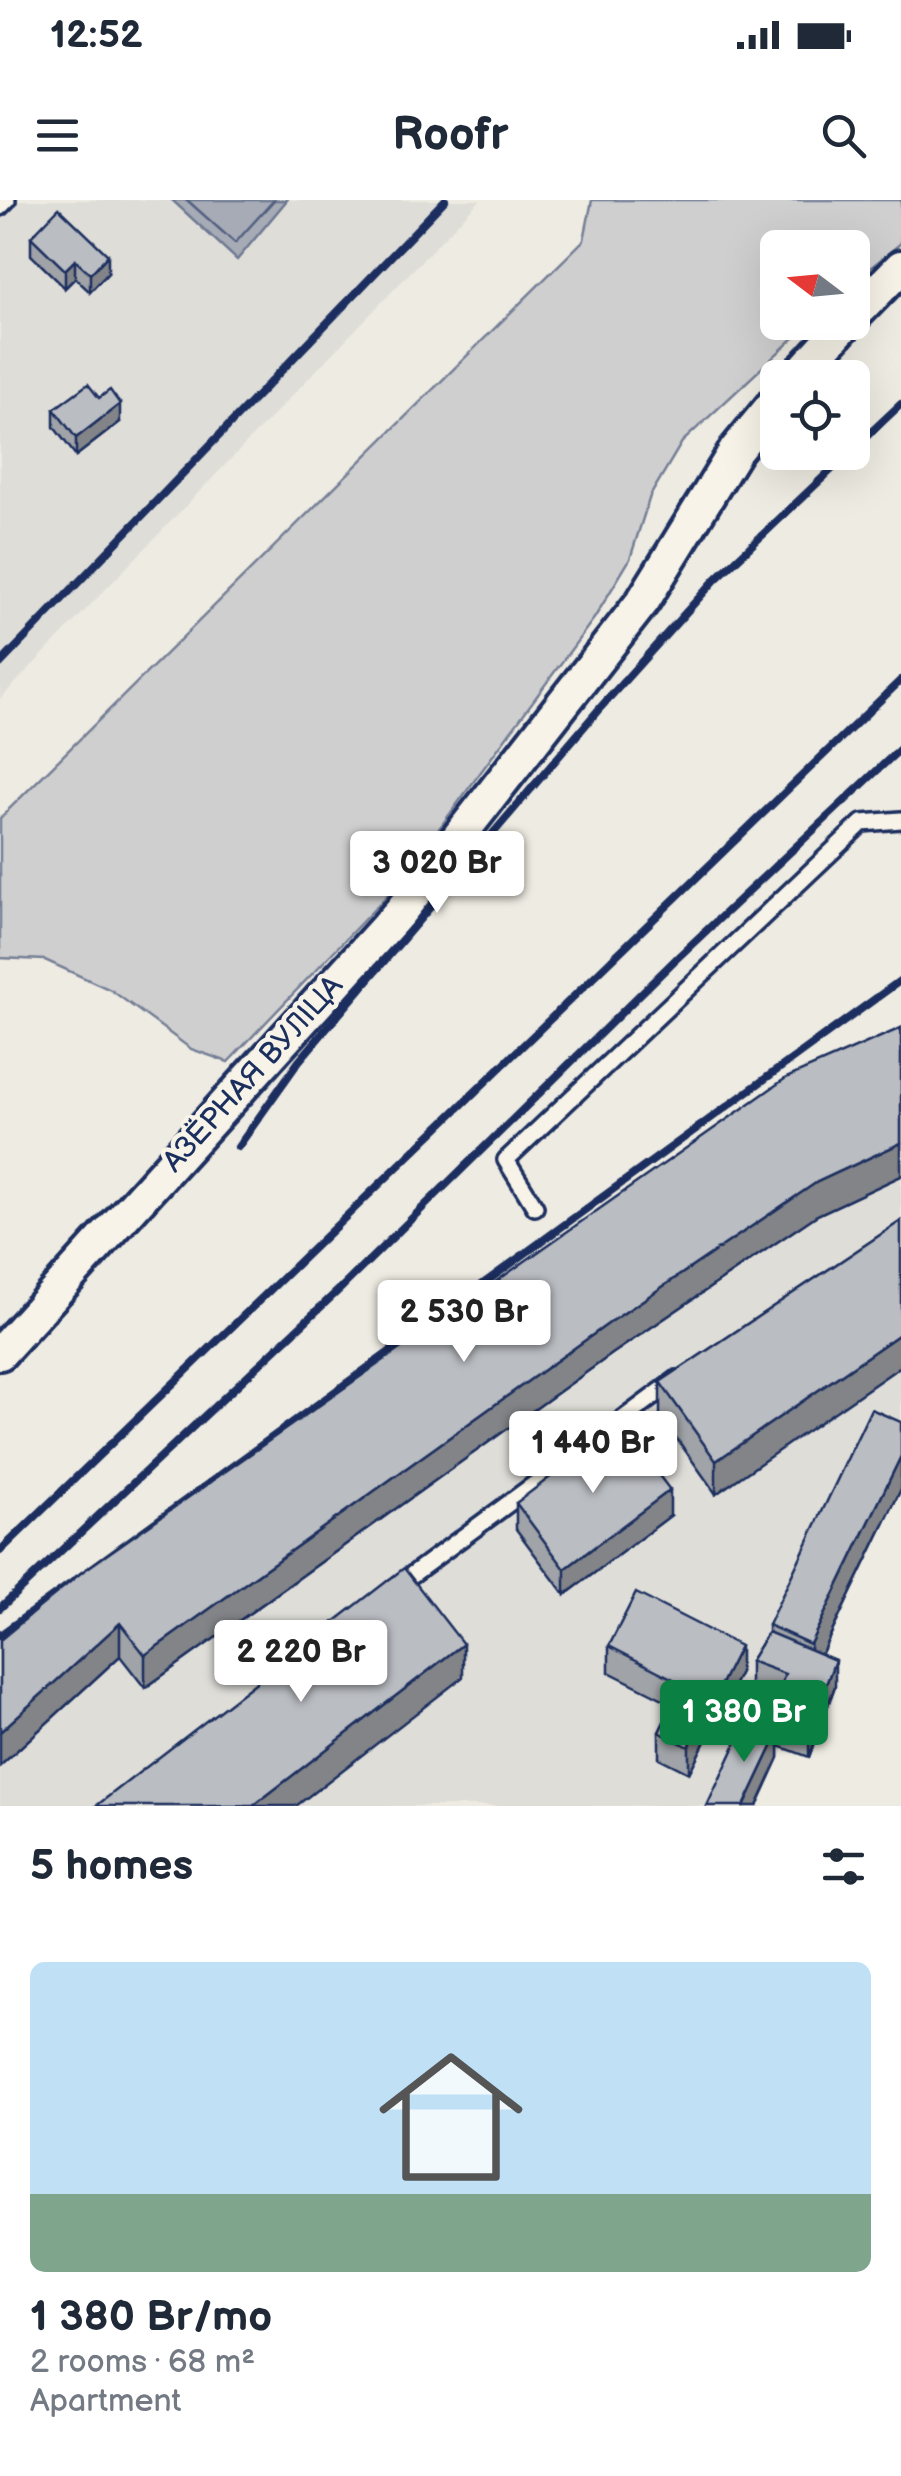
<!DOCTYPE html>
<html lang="en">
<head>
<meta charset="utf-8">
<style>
	:root { --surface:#fff; --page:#f2f2f3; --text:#1f2937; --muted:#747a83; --line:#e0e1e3; --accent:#0b8043 }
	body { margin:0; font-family:"Balsamiq Sans",sans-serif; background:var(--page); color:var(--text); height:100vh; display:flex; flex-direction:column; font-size:38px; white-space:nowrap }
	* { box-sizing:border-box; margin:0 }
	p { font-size:32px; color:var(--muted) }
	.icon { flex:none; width:55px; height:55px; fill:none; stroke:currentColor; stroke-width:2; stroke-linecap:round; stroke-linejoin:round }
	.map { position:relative; height:1606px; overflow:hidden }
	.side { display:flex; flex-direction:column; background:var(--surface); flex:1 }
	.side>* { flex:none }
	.needle { width:65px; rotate:286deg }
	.buttons { position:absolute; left:760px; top:30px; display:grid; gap:20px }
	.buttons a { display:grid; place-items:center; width:110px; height:110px; border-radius:15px; background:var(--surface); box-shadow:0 10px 40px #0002; font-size:50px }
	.price { position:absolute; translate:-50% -85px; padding:0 22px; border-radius:10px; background:#fff; color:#222; font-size:32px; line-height:65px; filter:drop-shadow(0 2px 5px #0008) }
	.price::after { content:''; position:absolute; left:50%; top:60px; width:30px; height:22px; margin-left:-15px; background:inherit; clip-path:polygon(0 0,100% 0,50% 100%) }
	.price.selected { background:var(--accent); color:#fff }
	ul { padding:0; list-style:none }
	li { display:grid; align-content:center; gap:20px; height:530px; padding:0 30px }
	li+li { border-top:2px solid var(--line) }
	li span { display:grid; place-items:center; height:310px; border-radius:15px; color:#555 }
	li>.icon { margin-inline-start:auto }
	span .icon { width:180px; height:180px; fill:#fffc; stroke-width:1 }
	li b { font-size:42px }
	h2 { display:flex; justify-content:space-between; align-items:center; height:120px; padding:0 30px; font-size:42px }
	.status { display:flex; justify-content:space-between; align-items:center; height:70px; padding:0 50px; background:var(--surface); direction:ltr }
	.status svg { height:28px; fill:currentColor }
	header { display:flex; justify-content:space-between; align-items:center; height:130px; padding:0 30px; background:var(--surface); font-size:45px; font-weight:600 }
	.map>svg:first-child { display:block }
	.built { fill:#deddd8 }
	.green { fill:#cfcfcf; stroke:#757f96; stroke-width:2.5 }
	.water { fill:#a6abb5; stroke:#6e7992; stroke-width:2.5 }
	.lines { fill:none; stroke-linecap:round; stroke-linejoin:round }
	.shore { stroke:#536181; stroke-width:2.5 }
	.lane-casing { stroke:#1b2f5e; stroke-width:22 }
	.street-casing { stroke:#1b2f5e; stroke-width:40 }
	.lane { stroke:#f7f3e8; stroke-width:15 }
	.street { stroke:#f7f3e8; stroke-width:32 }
	.rail { stroke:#1b2f5e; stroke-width:8 }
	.wall { fill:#a0a3a7; stroke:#1b2f5e; stroke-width:2.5 }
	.shaded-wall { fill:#828488; stroke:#1b2f5e; stroke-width:2.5 }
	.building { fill:#babdc2; stroke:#1b2f5e; stroke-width:2.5 }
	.labels { text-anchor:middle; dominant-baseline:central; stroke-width:9; stroke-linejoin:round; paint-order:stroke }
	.street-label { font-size:30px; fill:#1b2f5e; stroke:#f7f3e8 }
</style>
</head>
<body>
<div class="status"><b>12:52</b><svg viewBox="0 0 49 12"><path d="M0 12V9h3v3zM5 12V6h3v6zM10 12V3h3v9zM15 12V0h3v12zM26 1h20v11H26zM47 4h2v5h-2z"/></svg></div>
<header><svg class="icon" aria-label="menu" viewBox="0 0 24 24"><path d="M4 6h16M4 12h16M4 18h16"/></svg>Roofr<svg class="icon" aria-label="search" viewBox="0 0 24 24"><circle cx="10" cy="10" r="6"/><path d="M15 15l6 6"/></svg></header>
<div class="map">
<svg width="901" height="1606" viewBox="0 0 901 1606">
	<rect width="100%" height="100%" fill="#eeebe2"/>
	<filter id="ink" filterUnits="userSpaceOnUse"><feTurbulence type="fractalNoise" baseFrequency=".01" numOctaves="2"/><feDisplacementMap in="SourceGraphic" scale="20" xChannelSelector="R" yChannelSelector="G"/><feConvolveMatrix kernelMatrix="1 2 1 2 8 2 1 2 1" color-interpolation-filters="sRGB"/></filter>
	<g filter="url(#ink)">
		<path class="built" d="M0 0H480L0 499Z
			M901 861V1289L810 1476 809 1557 784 1549 757 1606H0V1473Z"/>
		<path class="green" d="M592 0H901V43L853 82 852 48H778V122L810 123 682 242 650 296 630 359 595 417 399 683 228 862 191 849 111 790 45 760 0 758V618L584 40Z"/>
		<path class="water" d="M172 0H287L237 60Z"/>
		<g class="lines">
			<path class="shore" d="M187 0 235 43 274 0"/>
			<g class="lane-casing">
				<path id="lane" d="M0 7 7 0
					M535 1007 506 960 862 623 901 620
					M394 1388 677 1179"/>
			</g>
			<g class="street-casing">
				<path id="street" d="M852 117 901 67
					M796 178 847 122
					M0 1153 400 712 643 401 736 250 778 199"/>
			</g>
			<use href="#lane" class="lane"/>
			<use href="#street" class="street"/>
			<path class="rail" d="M852 250 901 204
				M0 464 445 0
				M238 947 299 861 600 508 715 380 850 252
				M0 1351 901 480
				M0 1408 343 1086 676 759 901 548
				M0 1435 901 780"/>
		</g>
		<path class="wall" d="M31 37 108 73 90 92 75 78 65 88 31 55Z
			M99 198 120 222 76 256 54 227V209Z
			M901 828V976L817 1015 612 1154 145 1488 120 1456 0 1566V1440Z
			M901 1021 716 1294 660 1215V1182Z
			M901 1289 821 1455 835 1486 809 1557 779 1546V1558L769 1527V1517L776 1497 750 1487V1461L768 1432V1425Z
			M516 1303 670 1316 565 1395 516 1329Z
			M609 1446 740 1472 689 1573 659 1558V1532L673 1504 609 1472Z"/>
		<path class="shaded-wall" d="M108 55V73L90 92V74Z
			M75 60V78L65 88V70Z
			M120 204V222L76 256V238Z
			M901 943V976L817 1015 612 1154 145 1488V1455L612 1121 817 982Z
			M901 1133V1166L716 1294V1261Z
			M901 1256V1289L810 1477V1444Z
			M670 1290V1316L565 1395V1369Z
			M120 1423V1456L0 1566V1532Z
			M463 1444V1477L296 1606H253Z
			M740 1446V1472L689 1573V1547Z
			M835 1460V1486L809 1557V1531Z
			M779 1532V1558L757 1606H744Z"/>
		<path class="building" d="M59 8 108 55 90 74 75 60 65 70 31 37Z
			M88 184 99 198 110 190 120 204 76 238 54 209Z
			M901 828V943L817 982 612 1121 145 1455 120 1423 0 1532V1440L82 1372 786 878Z
			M901 1021V1133L716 1261 660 1182Z
			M871 1209 901 1222V1256L810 1444 768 1425Z
			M620 1224 670 1290 565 1369 516 1303Z
			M404 1368 463 1444 253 1606H96Z
			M636 1393 740 1446 689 1547 659 1532 683 1484 609 1446Z
			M768 1432 835 1460 809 1531 769 1517 785 1474 750 1461Z
			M748 1518 779 1532 744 1606H707Z"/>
	</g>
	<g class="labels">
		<g class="street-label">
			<text transform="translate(253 874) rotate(-48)">АЗЁРНАЯ ВУЛІЦА</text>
		</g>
	</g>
</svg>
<div class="buttons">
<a><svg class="needle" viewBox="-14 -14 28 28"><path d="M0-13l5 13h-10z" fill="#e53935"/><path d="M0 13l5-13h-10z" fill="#747a83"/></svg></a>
<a><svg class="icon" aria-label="locate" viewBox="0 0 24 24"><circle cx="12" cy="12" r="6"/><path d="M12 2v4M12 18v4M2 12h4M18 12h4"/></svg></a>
</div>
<b class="price" style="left:437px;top:716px">3 020 Br</b>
<b class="price" style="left:464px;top:1165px">2 530 Br</b>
<b class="price" style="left:593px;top:1296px">1 440 Br</b>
<b class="price" style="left:301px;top:1505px">2 220 Br</b>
<b class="price selected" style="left:744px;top:1565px">1 380 Br</b>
</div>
<section class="side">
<h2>5 homes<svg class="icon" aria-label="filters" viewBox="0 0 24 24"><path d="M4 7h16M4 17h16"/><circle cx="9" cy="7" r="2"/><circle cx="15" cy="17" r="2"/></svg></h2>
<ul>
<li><span style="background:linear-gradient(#bfe0f5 75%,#7fa58c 0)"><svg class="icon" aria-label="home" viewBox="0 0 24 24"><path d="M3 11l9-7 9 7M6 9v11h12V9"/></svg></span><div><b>1 380 Br/mo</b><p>2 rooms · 68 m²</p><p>Apartment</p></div></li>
</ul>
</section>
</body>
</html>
